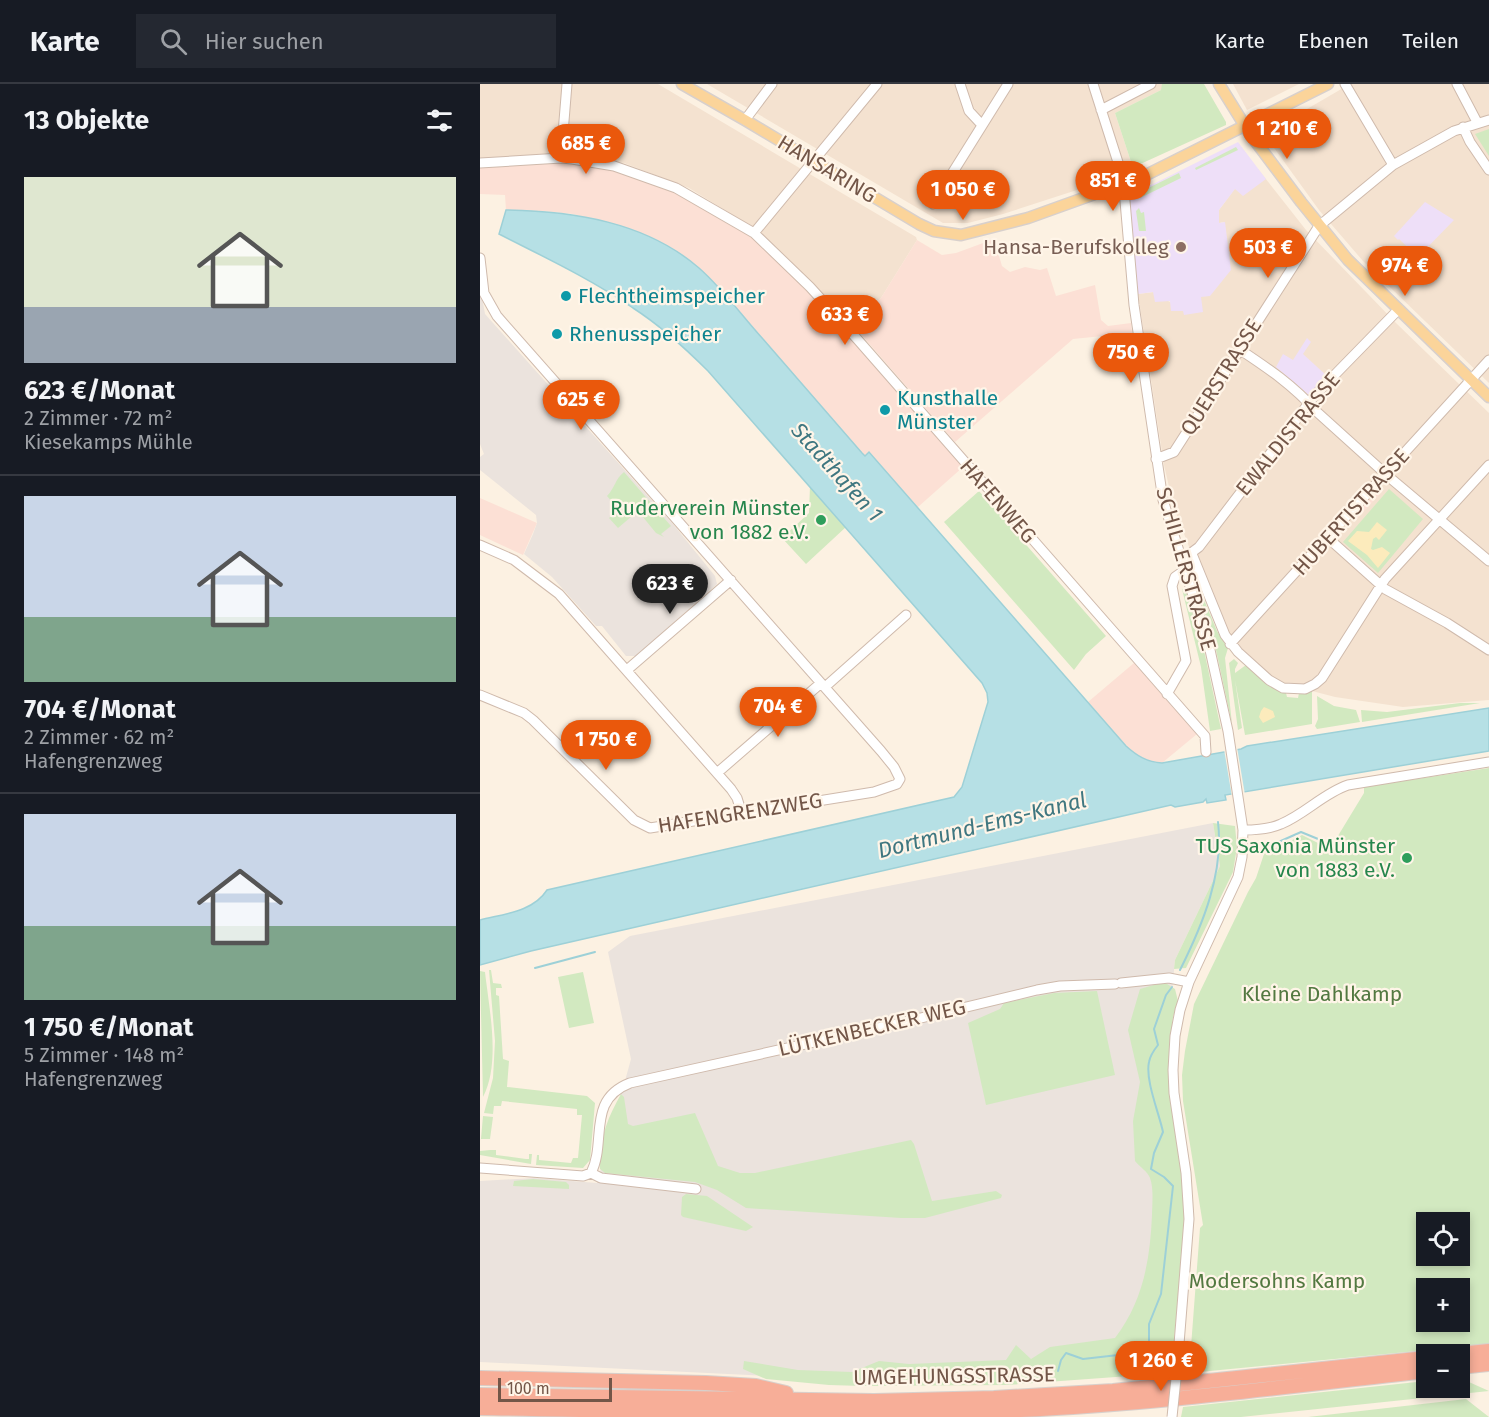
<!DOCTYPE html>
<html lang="de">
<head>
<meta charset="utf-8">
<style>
	:root { --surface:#171b24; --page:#242831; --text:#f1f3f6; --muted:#9ea1a6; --line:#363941; --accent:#ea580c }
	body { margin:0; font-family:"Fira Sans",sans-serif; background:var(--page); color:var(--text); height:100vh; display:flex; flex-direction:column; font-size:22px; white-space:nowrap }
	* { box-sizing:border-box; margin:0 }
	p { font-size:20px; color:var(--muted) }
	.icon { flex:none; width:33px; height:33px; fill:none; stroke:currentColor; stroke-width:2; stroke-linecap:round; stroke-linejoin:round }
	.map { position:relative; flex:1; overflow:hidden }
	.details { display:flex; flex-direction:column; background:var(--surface); width:480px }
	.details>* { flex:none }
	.fabs { position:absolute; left:936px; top:1128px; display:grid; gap:12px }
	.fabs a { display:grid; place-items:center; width:54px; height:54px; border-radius:0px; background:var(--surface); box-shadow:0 3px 9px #0003; font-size:30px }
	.scale { position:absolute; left:18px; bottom:15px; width:114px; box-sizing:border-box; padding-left:6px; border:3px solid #735648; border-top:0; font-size:16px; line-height:21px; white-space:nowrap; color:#735648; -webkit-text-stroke:4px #fff5e8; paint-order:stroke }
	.price { position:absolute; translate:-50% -51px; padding:0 14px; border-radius:21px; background:var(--accent); color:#fff; font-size:20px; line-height:39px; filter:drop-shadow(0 2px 3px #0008) }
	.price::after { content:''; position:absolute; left:50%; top:36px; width:18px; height:14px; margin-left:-9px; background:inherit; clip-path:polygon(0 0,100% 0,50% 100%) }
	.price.current { background:#222; color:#fff }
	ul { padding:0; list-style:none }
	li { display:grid; align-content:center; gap:12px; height:318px; padding:0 24px }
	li+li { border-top:2px solid var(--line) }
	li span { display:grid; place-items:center; height:186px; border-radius:0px; color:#555 }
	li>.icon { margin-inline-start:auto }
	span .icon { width:108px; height:108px; fill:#fffc; stroke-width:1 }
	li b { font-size:26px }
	h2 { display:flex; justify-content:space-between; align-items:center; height:72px; padding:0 24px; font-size:26px }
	header { display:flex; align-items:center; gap:36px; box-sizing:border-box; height:84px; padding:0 30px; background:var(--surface); border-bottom:2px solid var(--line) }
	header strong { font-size:28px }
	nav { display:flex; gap:33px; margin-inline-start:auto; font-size:21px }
	.search { width:420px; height:54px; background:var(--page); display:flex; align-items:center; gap:15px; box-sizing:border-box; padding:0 21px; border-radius:0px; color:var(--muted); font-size:22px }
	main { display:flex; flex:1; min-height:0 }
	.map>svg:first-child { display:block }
	.residential { fill:#f4e2d0 }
	.commercial { fill:#fce0d5 }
	.industrial { fill:#ebe3dd }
	.education { fill:#eedff8 }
	.green { fill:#d2e9c0; fill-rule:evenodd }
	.sand { fill:#fcebbc }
	.water { fill:#b6e0e5; stroke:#9dd0d7; stroke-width:1.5 }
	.pier { fill:#fcf1e2 }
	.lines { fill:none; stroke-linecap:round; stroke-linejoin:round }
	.stream { stroke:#9dd0d7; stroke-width:2 }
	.minor-casing { stroke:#cfbaac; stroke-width:11 }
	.major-casing { stroke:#d8d0cc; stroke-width:13 }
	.highway-casing { stroke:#d8d0cc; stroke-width:16 }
	.minor { stroke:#fff; stroke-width:9 }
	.major { stroke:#fbd49a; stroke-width:10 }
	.highway { stroke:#f7ae98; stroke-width:14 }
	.minor-bridge-casing { stroke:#cfbaac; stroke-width:11; stroke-linecap:butt }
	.minor-bridge { stroke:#fff; stroke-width:9 }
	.education-dot { fill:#8d6e63; stroke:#fff5e8; stroke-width:2 }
	.culture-dot { fill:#0f9aa8; stroke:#fff5e8; stroke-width:2 }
	.leisure-dot { fill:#2e9e5b; stroke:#fff5e8; stroke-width:2 }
	.labels { text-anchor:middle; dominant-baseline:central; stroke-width:4.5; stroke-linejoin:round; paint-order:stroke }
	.street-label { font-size:21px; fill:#735648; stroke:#fff5e8 }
	.education-label { font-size:21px; fill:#785e54; stroke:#fff5e8; text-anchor:end }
	.culture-label { font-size:21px; fill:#0d838f; stroke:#fff5e8; text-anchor:start }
	.leisure-label { font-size:21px; fill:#27864d; stroke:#fff5e8; text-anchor:end }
	.park-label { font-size:21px; fill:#537941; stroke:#fff5e8 }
	.water-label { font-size:22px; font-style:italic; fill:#3f7780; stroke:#fff5e8 }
</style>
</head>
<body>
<header>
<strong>Karte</strong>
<div class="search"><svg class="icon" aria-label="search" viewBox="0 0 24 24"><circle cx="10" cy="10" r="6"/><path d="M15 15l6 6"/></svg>Hier suchen</div>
<nav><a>Karte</a><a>Ebenen</a><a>Teilen</a></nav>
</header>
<main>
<section class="details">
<h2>13 Objekte<svg class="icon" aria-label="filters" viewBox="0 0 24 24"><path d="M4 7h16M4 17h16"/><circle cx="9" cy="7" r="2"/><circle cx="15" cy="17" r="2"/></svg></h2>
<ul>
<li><span style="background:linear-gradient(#dfe7d0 70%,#9aa5b1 0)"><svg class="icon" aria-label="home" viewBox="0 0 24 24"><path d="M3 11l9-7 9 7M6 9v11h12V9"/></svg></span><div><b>623 €/Monat</b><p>2 Zimmer · 72 m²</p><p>Kiesekamps Mühle</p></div></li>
<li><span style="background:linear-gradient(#c9d6e8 65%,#7fa58c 0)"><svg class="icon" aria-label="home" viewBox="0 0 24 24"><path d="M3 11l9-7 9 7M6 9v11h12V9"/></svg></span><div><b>704 €/Monat</b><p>2 Zimmer · 62 m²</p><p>Hafengrenzweg</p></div></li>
<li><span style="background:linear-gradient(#c9d6e8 60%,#7fa58c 0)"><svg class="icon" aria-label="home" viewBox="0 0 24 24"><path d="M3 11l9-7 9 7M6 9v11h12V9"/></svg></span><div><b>1 750 €/Monat</b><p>5 Zimmer · 148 m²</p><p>Hafengrenzweg</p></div></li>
</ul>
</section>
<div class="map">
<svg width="1009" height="1333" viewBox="0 0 1009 1333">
	<rect width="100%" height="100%" fill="#fcf1e2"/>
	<path class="residential" d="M0 0H178L436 153 437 156 401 214 372 240 274 144 209 104 144 79 93 71 0 77Z
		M227 0H693L635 29 651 78 656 82 637 93 523 130 488 139H463Z
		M753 0H819L767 26Z
		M870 0H1009V299L883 177 839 126 784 50Z
		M778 85 826 146 917 240 1009 329V616L923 623 855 613 798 598 756 563 715 478 694 424 684 381 658 210 674 208 704 227V230L721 213 744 138 739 139V126L756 103Z"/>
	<path class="commercial" d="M82 78 138 87 187 104 226 124 272 152 331 210 483 383 438 423 389 369 385 372 382 369 235 200 209 177 185 162 142 143 93 130 63 127 26 126 25 111 0 110V81Z
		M514 155 522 182 530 188 545 183 560 186 567 184 576 212 615 201 621 236 628 242 651 239 652 249 593 255 475 358 372 240 401 214 437 156 462 171 476 169Z
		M899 403 903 407 876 436 872 432Z
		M0 414 57 439 43 471 0 451Z
		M654 579 717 650 682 679 665 676 651 667 608 618Z"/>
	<path class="industrial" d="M0 202 5 230 193 440 235 492 237 500 234 503 156 572H146L122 542H116L72 493 44 470 53 450 57 439 56 431 0 386V373L4 370 0 360Z
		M733 739 740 782 695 876 692 907 681 977 680 1274 331 1294 0 1278V1097L54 1094 117 1099 151 975 128 868 150 852Z"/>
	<path class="education" d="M758 58 786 95 763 112 755 105 739 126V139L745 138 751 186 730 212 721 213 723 228 704 231 703 227H691L690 217 675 218 673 208 658 210 649 112Z
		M945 118 974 136 938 173 919 155 918 156 914 152Z
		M827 254 831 258 823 270 847 292 829 311 796 283 803 270 813 276Z"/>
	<path class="green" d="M682 0H724L746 38V41L656 82 651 78 635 29 681 6Z
		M1009 45V72L995 50Z
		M756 63 758 66 716 86 715 84Z
		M699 89 701 94 660 114 658 109 660 108Z
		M659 124 661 129 664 128 666 147H659L656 127Z
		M144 388 191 442 181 450 184 453 176 449 158 427 138 444 129 434 139 426 127 412C135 404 135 395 144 388Z
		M330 402 366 443 326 480 302 454 329 429Z
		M909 405 943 435 898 489 863 458Z
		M499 407 626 552 606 570 594 586 464 438Z
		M712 487 737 547 748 564 745 574 752 640 736 566Z
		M705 504 725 571 741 645 730 647 721 583 702 505Z
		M754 575 758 579 755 585V589L766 581 788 601 806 609 807 613 818 614 819 609 832 606V640L765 651 755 596 762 644 758 646 749 579Z
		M837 612 854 622 876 626 880 638 837 645 835 642 838 635Z
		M980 619H1000L882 638 881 626 907 628Z
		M1009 684V1260L709 1289 720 1144 723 1141 703 1017 702 991 705 967 714 920 768 808 776 794 785 767 799 763 822 751 850 765 884 709V703ZM946 1138H980V1172H946ZM980 1204V1238H946V1204Z
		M733 739 755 742 757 763 753 788 706 884 694 885 695 876 740 782Z
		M9 886H11L13 899 21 900 22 904H16V911L19 912 23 975 29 977 27 1003 107 1012 115 1019 110 1076 103 1084 56 1081 57 1071H59V1076L91 1079 93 1074H98L102 1031H97V1025L22 1017 21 1022H14L13 1030 4 1029 13 994 15 957Z
		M0 887 5 888C9 924 21 979 3 1013Z
		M103 888 114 939 89 944 78 893Z
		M684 898 695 905 698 917 693 933 688 987 703 1095 705 1139 691 1289 527 1301 382 1302 349 1301 286 1295 263 1285 264 1277 318 1286 372 1288 399 1277 429 1280 526 1276 536 1261 551 1275 570 1263 635 1254C663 1217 670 1177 672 1131 672 1121 674 1105 670 1094 668 1088 659 1082 655 1077L653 1037 660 998 648 946 660 905Z
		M617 907 635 991 506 1021 488 939 520 925 524 919 574 909Z
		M141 1010 144 1013 148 1040 153 1042 215 1029 238 1082 260 1089H275L431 1056 434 1060 452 1117 516 1107 522 1111 521 1114 445 1134H421L266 1124 237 1106 215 1098 125 1089 120 1085C118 1057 128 1033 141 1010Z
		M3 1032 13 1033 10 1055H1Z
		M10 1066H16V1071L46 1075H49V1070H52L51 1080 0 1071V1067Z
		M53 1095 86 1098 89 1101V1105L33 1102 34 1097Z
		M206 1110 227 1112 273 1143 266 1147 203 1133 201 1131 202 1113Z
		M980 1294 1009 1307 761 1333H701L703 1323 946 1297V1304H980Z
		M986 1315 1009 1333H828Z"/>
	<path class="sand" d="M897 438 907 446 899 456 896 453 893 455 891 465 893 466 902 463 910 469 898 484 887 471 868 457 877 447 889 448Z
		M784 623 793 627 795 633 783 639 779 633 781 627Z"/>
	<path class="water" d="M26 126C93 127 166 138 219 184 243 205 262 232 283 255 316 293 349 331 382 369L385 372 389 368 646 662C657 672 667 678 682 679L761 665 767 662 1009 624V667L745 711 746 716 727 719 726 715 723 718 695 723 691 721 51 867 0 881V836C23 830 53 828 67 806L474 713 482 703 508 618 507 609 502 599 228 287C205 264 181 242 153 224 111 195 64 173 19 150Z"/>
	<path class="pier" d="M757 663 765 711 752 713 744 665Z"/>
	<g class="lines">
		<path class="stream" d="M783 762 794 760 821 748 843 757
			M55 884 115 868
			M700 886C723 840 744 789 738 738
			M578 1287 581 1276 586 1269 603 1275 638 1271 656 1270 669 1261V1240L681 1210 693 1102 684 1093 671 1085 674 1069 683 1048C679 1029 665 996 669 978 670 972 674 966 678 961L674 945 686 911 692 903"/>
		<g class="minor-casing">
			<path id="minor" d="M480 0 489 27 502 41
				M613 0 643 94 654 221 683 416 730 566 748 647 763 746 762 773 758 793 709 898 700 926 695 952 693 986 694 1009 706 1089 709 1135 697 1285
				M865 0 913 81
				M977 0 997 38
				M621 26 671 0
				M265 36 292 0
				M983 43 990 58 1009 86
				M81 74 87 0
				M0 79 81 74 92 75 134 82 196 104 274 149 330 203 378 256 725 652 726 668
				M453 120 528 0
				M274 149 397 0
				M0 174 4 209 17 232 401 667 414 683 420 695 417 700 394 708 170 744 154 736 53 636 44 629 0 611
				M759 265C789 285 813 301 837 328L909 393 1009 477
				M676 375 694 368 839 142 913 81 974 47 1009 36
				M848 454 905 505 967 539 1009 566
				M0 461 34 476 79 510 251 705 257 714 262 730
				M712 470 745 551 758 568 789 596 803 604 825 605 835 600 842 594 905 495 1009 381
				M707 472 719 463 835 311 918 226
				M750 560 1009 276
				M147 586 251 496
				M345 603 426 531
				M687 610 706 577 692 502 695 493 705 486
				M237 689 341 599
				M763 746C776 746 790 745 801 740 825 730 844 709 868 701L1009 678
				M641 899 689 894 709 898
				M0 1084 103 1092 111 1089 121 1094 216 1105
				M111 1089C127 1058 106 1016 150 999L416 940 557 906 580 902 635 900"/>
		</g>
		<g class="major-casing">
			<path id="major" d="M202 0 265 36 439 140 454 147 481 151 548 134 662 93 848 0
				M739 0 770 50 821 118 868 176 1009 313"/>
		</g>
		<g class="highway-casing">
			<path id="highway" d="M979 1270 1009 1267
				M980 1283 1009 1280
				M0 1294 226 1299 276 1302 306 1309
				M0 1311 394 1317 514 1314 633 1307 946 1274
				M0 1324C171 1327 343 1333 515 1327 659 1322 803 1303 946 1287"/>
		</g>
		<use href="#minor" class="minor"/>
		<use href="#major" class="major"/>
		<use href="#highway" class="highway"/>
		<g class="minor-bridge-casing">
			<path id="minor-bridge" d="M692 1333 697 1285"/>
		</g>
		<use href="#minor-bridge" class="minor-bridge"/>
	</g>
	<circle class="education-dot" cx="701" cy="163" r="6"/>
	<g class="culture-dot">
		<circle cx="86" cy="212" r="6"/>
		<circle cx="77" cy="250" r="6"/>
		<circle cx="405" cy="326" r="6"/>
	</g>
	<g class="leisure-dot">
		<circle cx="341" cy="436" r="6"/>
		<circle cx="927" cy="774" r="6"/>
	</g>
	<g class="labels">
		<g class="street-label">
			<text transform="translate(347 85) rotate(31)">HANSARING</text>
			<text transform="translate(741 293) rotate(-58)">QUERSTRASSE</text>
			<text transform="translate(808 350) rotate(-51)">EWALDISTRASSE</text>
			<text transform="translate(518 417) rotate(49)">HAFENWEG</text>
			<text transform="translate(871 428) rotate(-48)">HUBERTISTRASSE</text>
			<text transform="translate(706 485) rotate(74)">SCHILLERSTRASSE</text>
			<text transform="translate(260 729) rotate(-9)">HAFENGRENZWEG</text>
			<text transform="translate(392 944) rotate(-13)">LÜTKENBECKER WEG</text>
			<text transform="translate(474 1292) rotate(-1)">UMGEHUNGSSTRASSE</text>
		</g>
		<g class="education-label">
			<text x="689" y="163">Hansa-Berufskolleg</text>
		</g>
		<g class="culture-label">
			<text x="98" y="212">Flechtheimspeicher</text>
			<text x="89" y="250">Rhenusspeicher</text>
			<text x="417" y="314">Kunsthalle<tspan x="417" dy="24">Münster</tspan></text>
		</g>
		<g class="leisure-label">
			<text x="329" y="424">Ruderverein Münster<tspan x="329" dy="24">von 1882 e.V.</tspan></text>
			<text x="915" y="762">TUS Saxonia Münster<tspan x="915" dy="24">von 1883 e.V.</tspan></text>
		</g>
		<g class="park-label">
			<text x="842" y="910">Kleine Dahlkamp</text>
			<text x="797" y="1197">Modersohns Kamp</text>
		</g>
		<g class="water-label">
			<text transform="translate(357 388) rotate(48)">Stadthafen 1</text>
			<text transform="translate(502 741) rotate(-14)">Dortmund-Ems-Kanal</text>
		</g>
	</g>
</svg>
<div class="fabs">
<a><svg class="icon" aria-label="locate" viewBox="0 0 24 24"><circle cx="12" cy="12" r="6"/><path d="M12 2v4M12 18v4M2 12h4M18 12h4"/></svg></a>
<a>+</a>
<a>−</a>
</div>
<div class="scale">100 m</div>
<b class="price" style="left:807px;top:76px">1 210 €</b>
<b class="price" style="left:106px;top:91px">685 €</b>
<b class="price" style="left:633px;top:128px">851 €</b>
<b class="price" style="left:483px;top:137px">1 050 €</b>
<b class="price" style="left:788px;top:195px">503 €</b>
<b class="price" style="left:925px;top:213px">974 €</b>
<b class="price" style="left:365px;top:262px">633 €</b>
<b class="price" style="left:651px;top:300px">750 €</b>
<b class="price" style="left:101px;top:347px">625 €</b>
<b class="price current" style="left:190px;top:531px">623 €</b>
<b class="price" style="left:298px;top:654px">704 €</b>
<b class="price" style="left:126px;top:687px">1 750 €</b>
<b class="price" style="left:681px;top:1308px">1 260 €</b>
</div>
</main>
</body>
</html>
